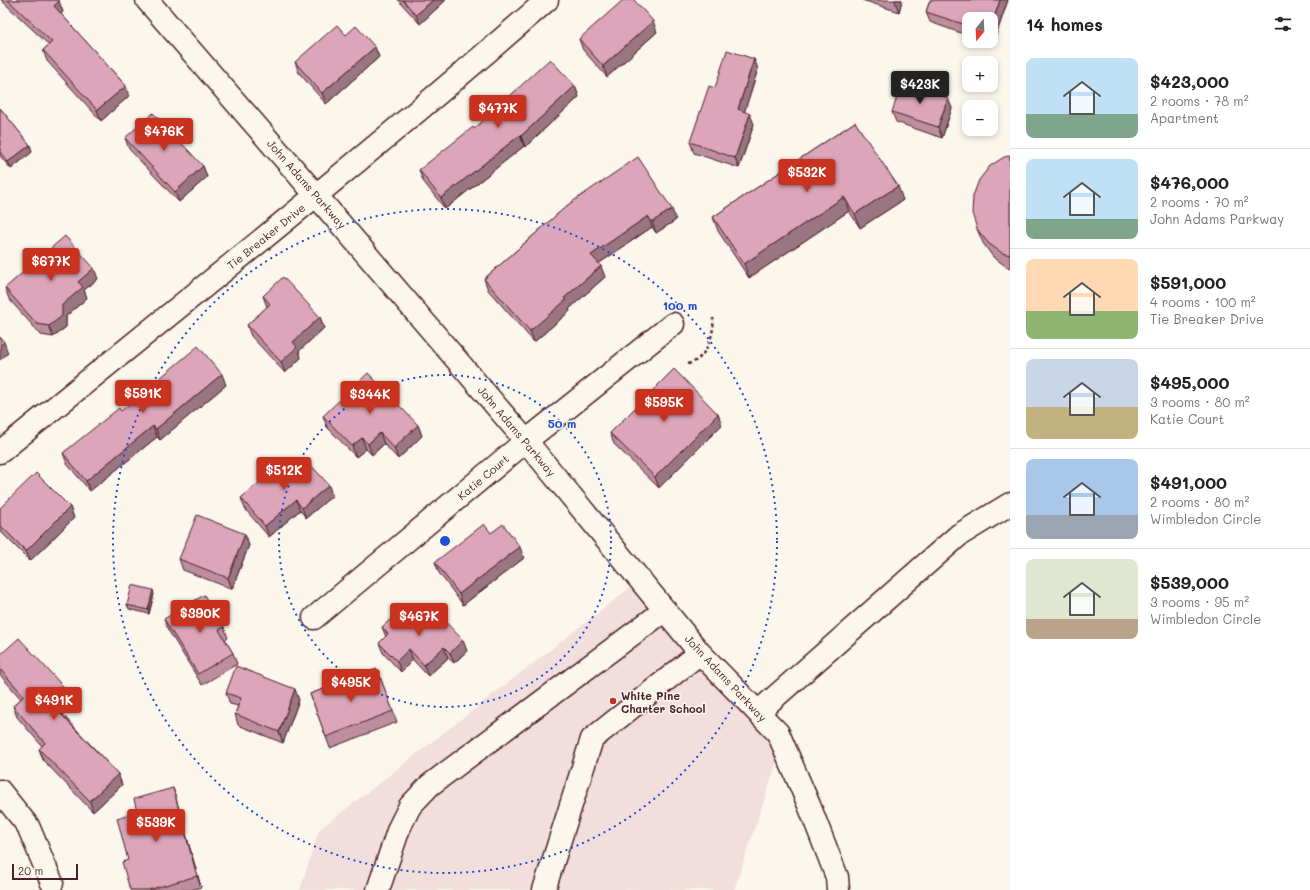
<!DOCTYPE html>
<html lang="en">
<head>
<meta charset="utf-8">
<style>
	:root { --surface:#fff; --page:#f2f2f2; --text:#222; --muted:#767676; --line:#e0e0e0; --accent:#c8321e }
	body { margin:0; font-family:Mali,sans-serif; background:var(--page); color:var(--text); height:100vh; display:flex; flex-direction:column; font-size:15px; white-space:nowrap }
	* { box-sizing:border-box; margin:0 }
	p { font-size:13px; color:var(--muted) }
	.icon { flex:none; width:22px; height:22px; fill:none; stroke:currentColor; stroke-width:2; stroke-linecap:round; stroke-linejoin:round }
	.map { position:relative; flex:1; overflow:hidden }
	.panel { display:flex; flex-direction:column; background:var(--surface); width:300px }
	.panel>* { flex:none }
	.needle { width:26px; rotate:198deg }
	.tools { position:absolute; left:962px; top:12px; display:grid; gap:8px }
	.tools a { display:grid; place-items:center; width:36px; height:36px; border-radius:8px; background:var(--surface); box-shadow:0 2px 6px #0003; font-size:20px }
	.scale { position:absolute; left:12px; bottom:10px; width:66px; box-sizing:border-box; padding-left:4px; border:2px solid #4a1f2b; border-top:0; font-size:11px; line-height:14px; white-space:nowrap; color:#4a1f2b; -webkit-text-stroke:3px #fbf7ec; paint-order:stroke }
	.price { position:absolute; translate:-50% -34px; padding:0 9px; border-radius:4px; background:var(--accent); color:#fff; font-size:13px; line-height:26px; filter:drop-shadow(0 1px 2px #0008) }
	.price::after { content:''; position:absolute; left:50%; top:24px; width:12px; height:9px; margin-left:-6px; background:inherit; clip-path:polygon(0 0,100% 0,50% 100%) }
	.price.on { background:#222; color:#fff }
	ul { padding:0; list-style:none }
	li { display:flex; align-items:center; gap:12px; height:100px; padding:0 16px }
	li+li { border-top:1px solid var(--line) }
	li span { display:grid; place-items:center; flex:none; width:112px; height:80px; border-radius:8px; color:#555 }
	li>.icon { margin-inline-start:auto }
	span .icon { width:48px; height:48px; fill:#fffc; stroke-width:1 }
	li b { font-size:17px }
	h2 { display:flex; justify-content:space-between; align-items:center; height:48px; padding:0 16px; font-size:17px }
	main { display:flex; flex:1; min-height:0 }
	.map>svg:first-child { display:block }
	.built { fill:#f2dedd }
	.lines { fill:none; stroke-linecap:round; stroke-linejoin:round }
	.minor-casing { stroke:#4a1f2b; stroke-width:25 }
	.path { stroke:#4a1f2b; stroke-width:2.5; stroke-dasharray:3 3; stroke-linecap:butt }
	.minor { stroke:#fbf7ec; stroke-width:22 }
	.wall { fill:#bd8e9f; stroke:#4a1f2b }
	.shaded-wall { fill:#9a7482; stroke:#4a1f2b }
	.building { fill:#dca5b9; stroke:#4a1f2b }
	.ring { fill:none; stroke:#1d4ed8; stroke-width:2; stroke-dasharray:2 4 }
	.poi-dot { fill:#c8321e; stroke:#fbf7ec; stroke-width:1.5 }
	.labels { text-anchor:middle; dominant-baseline:central; stroke-width:3; stroke-linejoin:round; paint-order:stroke }
	.street-label { font-size:11px; fill:#4a1f2b; stroke:#fbf7ec }
	.poi-label { font-size:11px; font-weight:bold; fill:#4a1f2b; stroke:#fbf7ec; text-anchor:start }
	.centre { fill:#1d4ed8; stroke:#fbf7ec; stroke-width:2 }
	.ring-label { font-size:12px; text-anchor:middle; font-weight:bold; fill:#1d4ed8; stroke:#fbf7ec; stroke-width:3; stroke-linejoin:round; paint-order:stroke }
</style>
</head>
<body>
<main>
<div class="map">
<svg width="1010" height="890" viewBox="0 0 1010 890">
	<rect width="100%" height="100%" fill="#fbf7ec"/>
	<filter id="ink" filterUnits="userSpaceOnUse"><feTurbulence type="fractalNoise" baseFrequency=".025" numOctaves="2"/><feDisplacementMap in="SourceGraphic" scale="8" xChannelSelector="R" yChannelSelector="G"/><feConvolveMatrix kernelMatrix="1 2 1 2 8 2 1 2 1" color-interpolation-filters="sRGB"/></filter>
	<g filter="url(#ink)">
		<path class="built" d="M640 580 781 749 734 890H300L319 830Z"/>
		<g class="lines">
			<g class="minor-casing">
				<path id="minor" d="M147 0 297 173 526 441 700 653 778 733 809 805 837 877 838 890
					M0 452C183 303 369 156 547 0
					M314 618 526 441 673 324
					M758 712 959 535 1010 504
					M0 791 28 826 52 883
					M378 890 399 828 410 806 430 785 665 610
					M544 890 592 739 700 653"/>
			</g>
			<path class="path" d="M688 364C691 363 694 362 697 360 708 351 715 331 713 318"/>
			<use href="#minor" class="minor"/>
		</g>
		<path class="wall" d="M1 0H58L63 12 61 14 126 86 129 96 101 121 47 61 43 50 49 45Z
			M398 0H446L420 24Z
			M862 0H902L899 12Z
			M930 0H1008L993 44 985 41H991V19H969V36L930 22 926 12Z
			M657 32 607 77 583 50 579 39Z
			M346 35 375 47 379 57 326 104 299 73 295 62Z
			M754 59 758 69 744 112 754 124 739 168 694 153 690 142 715 88Z
			M575 86 579 97 525 147 524 146 445 209 423 181 419 170 474 129Z
			M0 108 30 145 32 152 11 169 0 156Z
			M952 108 942 138 896 122 892 112Z
			M855 122 903 200 860 228 849 211 749 278 718 231 713 217Z
			M125 138 203 166 207 177 179 202 129 149Z
			M1010 156V268L1007 267 993 257 983 243 977 229Z
			M569 204 676 220 656 233 652 227 598 264 605 277 569 309 570 311 534 342 488 290 484 279Z
			M98 279 84 290 87 298 66 316V327L53 337 41 335 9 299 5 288Z
			M263 296 320 317 324 328 299 351 301 358 285 373 251 336 247 325 267 307Z
			M226 385 160 440 157 437 90 491 67 464 63 453 121 411Z
			M323 416 418 425 422 436 398 459 384 444 372 455 366 449 356 457 327 427Z
			M722 425 659 488 614 444 610 433Z
			M299 472 332 496 306 518 300 510 269 537 245 509 241 498Z
			M70 507 74 518 30 561 0 531V508Z
			M491 533 524 558 463 605 439 573 435 562Z
			M249 545 232 589 183 570 179 559Z
			M154 594 149 614 129 609 127 605Z
			M164 619 224 627 228 638 225 640 233 653 237 664 202 685 168 630Z
			M413 625 467 651 454 663 448 658 428 676 413 660 401 672 383 653 379 643 386 637 382 627Z
			M0 655 70 694 74 705 63 715 118 774 122 785 93 812 43 760 39 749 42 746 17 717 13 706 21 699 0 675Z
			M377 669 397 722 330 748 310 694Z
			M226 693 299 700 283 743 238 725 235 714 238 706 230 704Z
			M173 788 176 799 201 887 191 890H130L128 860 137 812Z"/>
		<path class="shaded-wall" d="M433 0H446L420 24 416 15Z
			M895 0H902L899 12 895 1Z
			M1000 0H1008L993 44 991 38V27Z
			M59 1 63 12 58 17 54 6Z
			M653 21 657 32 607 77 603 66Z
			M375 47 379 57 326 104 322 93Z
			M754 59 758 69 742 120 738 109Z
			M126 86 129 96 101 121 97 110Z
			M575 86 579 97 525 147 521 136Z
			M948 98 952 108 942 138 938 127Z
			M750 114 754 124 739 168 735 158Z
			M520 135 524 146 445 209 441 198Z
			M30 145 32 152 11 169 8 162Z
			M203 166 207 177 179 202 175 192Z
			M898 186 903 200 860 228 855 214Z
			M844 197 849 211 749 278 744 264Z
			M672 209 676 220 656 233 652 222Z
			M648 216 652 227 595 266 591 255Z
			M601 266 605 277 569 309 570 311 534 342 530 331 564 298Z
			M94 268 98 279 84 290 87 298 66 316V327L53 337 49 326 62 305 78 282Z
			M320 317 324 328 299 351 301 358 285 373 281 362 293 342Z
			M4 342 8 353 0 360V346Z
			M222 374 226 385 160 440 156 429Z
			M718 414 722 425 659 488 655 477Z
			M418 425 422 436 398 459 394 448Z
			M153 426 157 437 90 491 86 481Z
			M380 433 384 444 372 455 368 444Z
			M362 438 366 449 356 457 352 446Z
			M329 485 332 496 306 518 302 508Z
			M296 500 300 510 269 537 265 526Z
			M70 507 74 518 30 561 26 551Z
			M245 534 249 545 232 589 228 578Z
			M520 547 524 558 463 605 459 594Z
			M153 590 154 594 149 614 148 610Z
			M463 640 467 651 454 663 450 653Z
			M444 647 448 658 428 676 424 665Z
			M409 649 413 660 401 672 397 661Z
			M295 689 299 700 283 743 279 732Z
			M70 694 74 705 59 718 55 708Z
			M118 774 122 785 93 812 90 801Z
			M173 788 176 799 201 887 197 876Z"/>
		<path class="building" d="M8 0H58L59 1 54 6 126 86 97 110 43 50 52 42Z
			M403 0H433L416 15Z
			M623 0H634L653 21 603 66 579 39Z
			M930 0H1000L991 27V19H969V26L926 12Z
			M337 25 346 35 356 26 375 47 322 93 295 62Z
			M727 50 754 59 738 109 750 114 735 158 690 142 709 86 715 88Z
			M550 59 575 86 521 136 520 135 441 198 419 170 473 127 474 129Z
			M902 82 948 98 938 127 892 112Z
			M0 108 30 145 8 162 0 152Z
			M153 113 203 166 175 192 125 138Z
			M855 122 898 186 855 214 844 197 744 264 713 217Z
			M1010 156V255L1002 253 988 243 977 229 972 213 973 196 979 180 990 166 1004 157Z
			M638 157 672 209 652 222 648 216 591 255 601 266 564 298 566 300 530 331 484 279 569 204Z
			M65 236 94 268 78 282 83 287 62 305V316L49 326 37 324 5 288Z
			M283 277 320 317 293 342 297 347 281 362 247 325 270 304 263 296Z
			M0 337 4 342 0 346Z
			M198 346 222 374 156 429 153 426 86 481 63 453 119 408 121 411Z
			M674 369 718 414 655 477 610 433Z
			M368 373 418 425 394 448 380 433 368 444 362 438 352 446 323 416Z
			M287 458 299 472 309 463 329 485 302 508 296 500 265 526 241 498Z
			M36 473 70 507 26 551 0 525V508Z
			M197 515 245 534 228 578 179 559Z
			M484 524 491 533 503 524 520 547 459 594 435 562Z
			M132 585 153 590 148 610 127 605Z
			M204 595 224 627 219 630 233 653 198 674 164 619Z
			M432 608 463 640 450 653 444 647 424 665 409 649 397 661 379 643 388 634 382 627 400 611 413 625Z
			M19 638 70 694 55 708 118 774 90 801 39 749 45 743 13 706 24 696 0 669V655Z
			M236 666 295 689 279 732 235 714 241 698 226 693Z
			M377 669 393 711 326 737 310 694Z
			M173 788 197 876 148 890H130L122 862 128 860 117 818 137 812 134 799Z"/>
	</g>
	<g class="ring">
		<circle cx="445" cy="541" r="166"/>
		<circle cx="445" cy="541" r="332"/>
	</g>
	<circle class="poi-dot" cx="613" cy="701" r="4"/>
	<g class="labels">
		<g class="street-label">
			<text transform="translate(307 184) rotate(49)">John Adams Parkway</text>
			<text transform="translate(266 236) rotate(-39)">Tie Breaker Drive</text>
			<text transform="translate(517 431) rotate(50)">John Adams Parkway</text>
			<text transform="translate(483 477) rotate(-40)">Katie Court</text>
			<text transform="translate(726 678) rotate(47)">John Adams Parkway</text>
		</g>
		<g class="poi-label">
			<text x="621" y="695">White Pine<tspan x="621" dy="13">Charter School</tspan></text>
		</g>
	</g>
	<circle cx="445" cy="541" r="6" class="centre"/>
	<g class="ring-label">
		<text x="680" y="310">100 m</text>
		<text x="562" y="428">50 m</text>
	</g>
</svg>
<div class="tools">
<a><svg class="needle" viewBox="-14 -14 28 28"><path d="M0-13l5 13h-10z" fill="#e53935"/><path d="M0 13l5-13h-10z" fill="#767676"/></svg></a>
<a>+</a>
<a>−</a>
</div>
<div class="scale">20 m</div>
<b class="price on" style="left:920px;top:105px">$423K</b>
<b class="price" style="left:498px;top:129px">$477K</b>
<b class="price" style="left:164px;top:152px">$476K</b>
<b class="price" style="left:807px;top:193px">$532K</b>
<b class="price" style="left:51px;top:282px">$677K</b>
<b class="price" style="left:143px;top:414px">$591K</b>
<b class="price" style="left:370px;top:415px">$344K</b>
<b class="price" style="left:664px;top:423px">$595K</b>
<b class="price" style="left:284px;top:491px">$512K</b>
<b class="price" style="left:200px;top:634px">$390K</b>
<b class="price" style="left:419px;top:637px">$467K</b>
<b class="price" style="left:351px;top:703px">$495K</b>
<b class="price" style="left:54px;top:721px">$491K</b>
<b class="price" style="left:156px;top:843px">$539K</b>
</div>
<section class="panel">
<h2>14 homes<svg class="icon" aria-label="filters" viewBox="0 0 24 24"><path d="M4 7h16M4 17h16"/><circle cx="9" cy="7" r="2"/><circle cx="15" cy="17" r="2"/></svg></h2>
<ul>
<li><span style="background:linear-gradient(#bfe0f5 70%,#7fa58c 0)"><svg class="icon" aria-label="home" viewBox="0 0 24 24"><path d="M3 11l9-7 9 7M6 9v11h12V9"/></svg></span><div><b>$423,000</b><p>2 rooms · 78 m²</p><p>Apartment</p></div></li>
<li><span style="background:linear-gradient(#bfe0f5 75%,#7fa58c 0)"><svg class="icon" aria-label="home" viewBox="0 0 24 24"><path d="M3 11l9-7 9 7M6 9v11h12V9"/></svg></span><div><b>$476,000</b><p>2 rooms · 70 m²</p><p>John Adams Parkway</p></div></li>
<li><span style="background:linear-gradient(#ffd9b3 65%,#8fb573 0)"><svg class="icon" aria-label="home" viewBox="0 0 24 24"><path d="M3 11l9-7 9 7M6 9v11h12V9"/></svg></span><div><b>$591,000</b><p>4 rooms · 100 m²</p><p>Tie Breaker Drive</p></div></li>
<li><span style="background:linear-gradient(#c9d6e8 60%,#c2b280 0)"><svg class="icon" aria-label="home" viewBox="0 0 24 24"><path d="M3 11l9-7 9 7M6 9v11h12V9"/></svg></span><div><b>$495,000</b><p>3 rooms · 80 m²</p><p>Katie Court</p></div></li>
<li><span style="background:linear-gradient(#a9c7e8 70%,#9aa5b1 0)"><svg class="icon" aria-label="home" viewBox="0 0 24 24"><path d="M3 11l9-7 9 7M6 9v11h12V9"/></svg></span><div><b>$491,000</b><p>2 rooms · 80 m²</p><p>Wimbledon Circle</p></div></li>
<li><span style="background:linear-gradient(#dfe7d0 75%,#b9a48a 0)"><svg class="icon" aria-label="home" viewBox="0 0 24 24"><path d="M3 11l9-7 9 7M6 9v11h12V9"/></svg></span><div><b>$539,000</b><p>3 rooms · 95 m²</p><p>Wimbledon Circle</p></div></li>
</ul>
</section>
</main>
</body>
</html>
